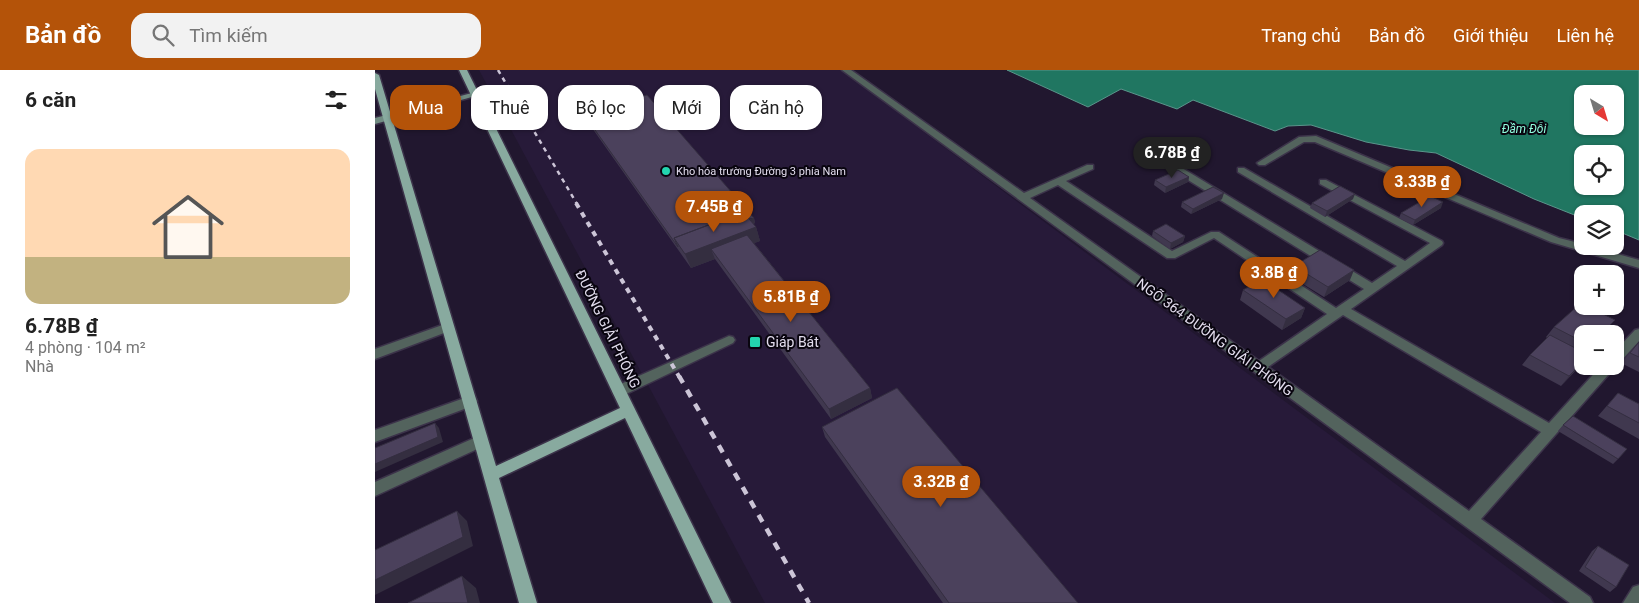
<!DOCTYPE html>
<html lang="vi">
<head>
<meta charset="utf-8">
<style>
	:root { --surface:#fff; --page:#f2f2f2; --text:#222; --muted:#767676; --line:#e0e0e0; --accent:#b45309 }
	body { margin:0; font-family:Roboto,sans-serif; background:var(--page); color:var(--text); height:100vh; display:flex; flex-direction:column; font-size:19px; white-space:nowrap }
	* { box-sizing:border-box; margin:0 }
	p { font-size:16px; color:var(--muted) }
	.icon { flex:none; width:28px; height:28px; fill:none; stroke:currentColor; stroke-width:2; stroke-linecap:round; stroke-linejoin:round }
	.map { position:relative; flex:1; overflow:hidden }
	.drawer { display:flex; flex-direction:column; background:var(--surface); width:375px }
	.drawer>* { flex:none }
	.hud { position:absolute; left:15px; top:15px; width:475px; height:45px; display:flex; gap:10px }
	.needle { width:32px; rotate:142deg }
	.controls { position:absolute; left:1199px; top:15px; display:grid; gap:10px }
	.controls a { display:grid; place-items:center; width:50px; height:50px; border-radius:10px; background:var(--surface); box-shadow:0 1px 4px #0004; font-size:25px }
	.price { position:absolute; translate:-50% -42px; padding:0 11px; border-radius:18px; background:var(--accent); color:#fff; font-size:16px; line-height:32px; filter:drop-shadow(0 1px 2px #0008) }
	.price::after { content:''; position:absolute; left:50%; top:30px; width:15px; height:11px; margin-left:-8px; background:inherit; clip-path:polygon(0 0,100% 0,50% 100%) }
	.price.active { background:#222; color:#fff }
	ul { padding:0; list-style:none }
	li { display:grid; align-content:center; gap:10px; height:265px; padding:0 25px }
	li+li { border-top:1px solid var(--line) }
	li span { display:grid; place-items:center; height:155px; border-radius:15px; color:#555 }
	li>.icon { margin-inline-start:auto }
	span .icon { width:90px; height:90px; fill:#fffc; stroke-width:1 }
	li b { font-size:21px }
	h2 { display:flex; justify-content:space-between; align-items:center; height:60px; padding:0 25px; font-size:21px }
	.chip { padding:0 18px; border-radius:15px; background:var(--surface); box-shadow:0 1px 4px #0004; font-size:18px; line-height:45px }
	.chip.active { background:var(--accent); color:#fff }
	header { display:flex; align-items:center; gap:30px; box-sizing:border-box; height:70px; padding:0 25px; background:var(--accent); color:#fff }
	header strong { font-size:24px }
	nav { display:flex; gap:28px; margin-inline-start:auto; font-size:18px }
	.search { width:350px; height:45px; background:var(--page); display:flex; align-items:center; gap:12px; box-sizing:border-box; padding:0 18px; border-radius:15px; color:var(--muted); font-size:19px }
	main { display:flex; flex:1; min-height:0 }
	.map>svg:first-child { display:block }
	.built { fill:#271a39 }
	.water { fill:#207661; stroke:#5a958b; fill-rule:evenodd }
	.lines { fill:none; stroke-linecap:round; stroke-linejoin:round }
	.lane-casing { stroke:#3c334a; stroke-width:3 }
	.secondary-casing { stroke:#3c334a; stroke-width:3 }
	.primary-casing { stroke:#3c334a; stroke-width:3 }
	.lane { fill:#53635d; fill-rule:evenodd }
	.secondary { fill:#718b82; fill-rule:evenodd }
	.primary { fill:#88aa9f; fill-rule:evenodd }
	.rail-far2 { stroke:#ccc5d7; stroke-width:2.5; stroke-dasharray:4.5 4.5; stroke-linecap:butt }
	.rail-far1 { stroke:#ccc5d7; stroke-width:4; stroke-dasharray:5.5 5.5; stroke-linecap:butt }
	.rail { stroke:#ccc5d7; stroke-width:4.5; stroke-dasharray:8 8; stroke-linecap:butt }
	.wall { fill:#40384f }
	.shaded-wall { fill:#342e40 }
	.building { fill:#4b415c; stroke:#342e40 }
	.poi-dot { fill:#23d5af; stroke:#09050f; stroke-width:2 }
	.labels { text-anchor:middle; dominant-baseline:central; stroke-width:4; stroke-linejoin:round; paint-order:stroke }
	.far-poi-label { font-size:11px; fill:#e3ddee; stroke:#09050f; text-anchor:start }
	.far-water-label { font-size:12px; font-style:italic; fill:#90fdde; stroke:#09050f }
	.street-label { font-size:14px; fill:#e3ddee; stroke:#09050f }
	.poi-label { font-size:14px; fill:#e3ddee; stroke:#09050f; text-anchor:start }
</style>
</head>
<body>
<header>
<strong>Bản đồ</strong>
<div class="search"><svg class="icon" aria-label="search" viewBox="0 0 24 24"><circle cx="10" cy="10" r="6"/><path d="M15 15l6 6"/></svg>Tìm kiếm</div>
<nav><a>Trang chủ</a><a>Bản đồ</a><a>Giới thiệu</a><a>Liên hệ</a></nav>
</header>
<main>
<section class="drawer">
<h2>6 căn<svg class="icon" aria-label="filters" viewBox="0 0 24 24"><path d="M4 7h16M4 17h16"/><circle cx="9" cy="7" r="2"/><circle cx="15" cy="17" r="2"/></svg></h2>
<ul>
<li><span style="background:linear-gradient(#ffd9b3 70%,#c2b280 0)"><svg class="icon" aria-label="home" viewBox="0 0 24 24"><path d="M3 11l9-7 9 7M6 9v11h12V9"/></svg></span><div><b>6.78B ₫</b><p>4 phòng · 104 m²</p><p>Nhà</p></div></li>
</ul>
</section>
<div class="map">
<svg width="1264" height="533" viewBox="0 0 1264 533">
	<rect width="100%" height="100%" fill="#21172f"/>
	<path class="built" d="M104 0H466L1180 533H390Z"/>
	<path class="water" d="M632 0H1264V170L1240 160V144H1208L1207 148 1159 129 1061 83 1034 80 991 72 936 55 913 56 900 61 818 30 802 39 746 19 713 37ZM1208 24H1240V56H1208ZM1208 84H1240V116H1208Z"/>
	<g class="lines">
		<g class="lane-casing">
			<path id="lane" d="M467 0H476L649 123 712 95H718V99L691 111 797 181 836 162H844L961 238 989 219 763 79V75H769L997 213 1022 196 863 102V98H869L1030 191 1055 173 945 114V110H951L1067 171 1068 173 1067 175 976 239 1174 353 1226 296H1241L1106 449 1215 527 1218 533H1195ZM683 115 792 188H800L839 168 952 244 884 291 655 128ZM968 245 1166 362 1094 441 893 297Z
				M941 66 1184 168 1208 174V176H1214L1264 190V198L1176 172 940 72H929L890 95H884L882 93 924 67Z
				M73 253 77 254 79 257 77 260 0 289V279Z
				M1264 259V271L1245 292 1240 294V281L1260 260Z
				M354 266 358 267 360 270 358 273 249 325 244 326 239 325 237 321 239 317Z
				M95 326 100 327 102 331 100 335 0 372V360Z
				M106 365 111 367 113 371 111 375 0 426V412Z
				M1264 515V533H1248L1258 517Z"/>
		</g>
		<g class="secondary-casing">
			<path id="secondary" d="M97 23 104 25 0 54V48Z"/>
		</g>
		<g class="primary-casing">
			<path id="primary" d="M84 0H92L356 533H338L250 348 124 408 162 533H144L0 19V3L4 5 121 396 245 338Z"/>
		</g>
		<use href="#lane" class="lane"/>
		<use href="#secondary" class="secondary"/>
		<use href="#primary" class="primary"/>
		<path class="rail-far2" d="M123 0 202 134"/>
		<path class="rail-far1" d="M201 133 305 308"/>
		<path class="rail" d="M304 306 434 533"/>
	</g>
	<path class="wall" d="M208 43 379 148 380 153 378 154 381 157 385 171 379 173 495 318 497 328 456 349 340 189 316 198 210 48Z
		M814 107 813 112 790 123 779 115 780 110Z
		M847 129 816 144 806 137 807 132Z
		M978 129 950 147 935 138 937 133Z
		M1066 138 1038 155 1024 148 1026 143Z
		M778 161 810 166 808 172 795 179 777 166Z
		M919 196 975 210 949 227 915 206Z
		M868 220 930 238 926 248 907 260 865 230Z
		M1240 250 1227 264H1208V293L1186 316 1147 295 1155 285 1172 268 1171 267 1179 257Z
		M1264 272V302L1246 293Z
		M1243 323 1264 334V369L1223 346Z
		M1188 355 1243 389 1238 394 1183 361Z
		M447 357 703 533H568L450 367Z
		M1223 476 1241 517 1235 522 1204 501 1217 481Z"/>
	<path class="shaded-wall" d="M814 107 813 112 790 123 791 117Z
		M849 123 847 129 816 144 818 139Z
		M980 124 978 129 950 147 952 141Z
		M1068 132 1066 138 1038 155 1040 150Z
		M379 148 380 153 308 181Z
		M381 157 385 171 343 188 336 179 340 189 316 198 310 184Z
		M810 166 808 172 795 179 796 173Z
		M979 200 975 210 949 227 953 217Z
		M930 238 926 248 907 260 911 249Z
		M1208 292 1205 295 1186 316 1194 306Z
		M495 318 497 328 456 349 454 339Z
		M60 353 64 358 68 372 0 402V394Z
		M82 441 92 451 98 476 0 525V510Z
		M87 506 101 518 105 533H93Z"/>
	<path class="building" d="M272 25 379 148 374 149 368 142 299 168 303 177 208 43Z
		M803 100 814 107 791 117 780 110Z
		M965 116 980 124 952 141 937 133Z
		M838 117 849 123 818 139 807 132Z
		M1055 126 1068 132 1040 150 1026 143Z
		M368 142 381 157 310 184 299 168Z
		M791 154 810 166 796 173 778 161Z
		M372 165 495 318 454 339 336 179Z
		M945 180 979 200 953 217 919 196Z
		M887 209 930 238 911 249 868 220Z
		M1206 233 1208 234V236H1212L1240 250 1226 264H1208V272L1179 257Z
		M1175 265 1208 282V292L1194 306 1155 285Z
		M1264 272V287L1255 283Z
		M522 318 703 533H574L447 357Z
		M1243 323 1264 334V353L1232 336Z
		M1198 346 1252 379 1243 389 1188 355Z
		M60 353 63 367 0 394V378Z
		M82 441 88 467 0 510V480Z
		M1223 476 1254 495 1241 517 1210 497Z
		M87 506 93 533H33Z"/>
	<g class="poi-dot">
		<circle cx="291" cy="101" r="5"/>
		<rect x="374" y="266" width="12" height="12" rx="2.5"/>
	</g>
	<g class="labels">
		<g class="far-poi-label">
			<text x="301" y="101">Kho hóa trường Đường 3 phía Nam</text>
		</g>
		<g class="far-water-label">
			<text x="1149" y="59">Đầm Đỗi</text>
		</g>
		<g class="street-label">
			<text transform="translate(233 259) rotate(64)">ĐƯỜNG GIẢI PHÓNG</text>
			<text transform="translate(840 267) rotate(36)">NGÕ 364 ĐƯỜNG GIẢI PHÓNG</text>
		</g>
		<g class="poi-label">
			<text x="391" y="272">Giáp Bát</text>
		</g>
	</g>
</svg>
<div class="controls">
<a><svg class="needle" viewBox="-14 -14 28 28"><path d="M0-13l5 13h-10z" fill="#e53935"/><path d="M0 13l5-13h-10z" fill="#767676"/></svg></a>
<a><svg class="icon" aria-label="locate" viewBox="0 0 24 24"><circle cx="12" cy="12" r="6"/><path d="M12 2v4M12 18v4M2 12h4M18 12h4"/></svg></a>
<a><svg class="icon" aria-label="layers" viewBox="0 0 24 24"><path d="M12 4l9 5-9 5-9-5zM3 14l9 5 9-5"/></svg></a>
<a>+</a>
<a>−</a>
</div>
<b class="price active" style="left:797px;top:109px">6.78B ₫</b>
<b class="price" style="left:1047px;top:138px">3.33B ₫</b>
<b class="price" style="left:339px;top:163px">7.45B ₫</b>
<b class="price" style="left:899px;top:229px">3.8B ₫</b>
<b class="price" style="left:416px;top:253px">5.81B ₫</b>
<b class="price" style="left:566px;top:438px">3.32B ₫</b>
<div class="hud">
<a class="chip active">Mua</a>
<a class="chip">Thuê</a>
<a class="chip">Bộ lọc</a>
<a class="chip">Mới</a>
<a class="chip">Căn hộ</a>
</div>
</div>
</main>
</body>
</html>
